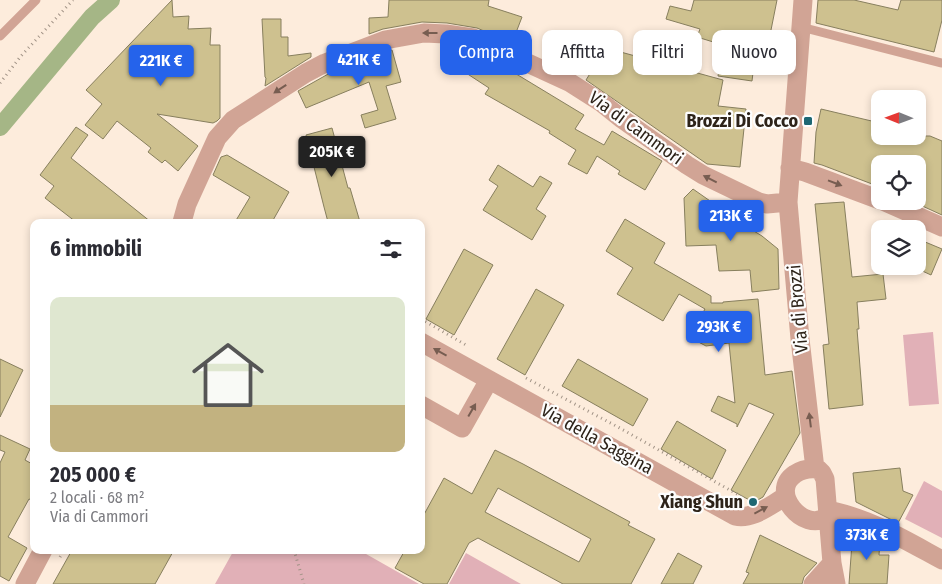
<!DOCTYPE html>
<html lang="it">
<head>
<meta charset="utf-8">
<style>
	:root { --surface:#fff; --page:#f2f2f3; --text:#2b2b33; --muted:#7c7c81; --line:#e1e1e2; --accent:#2563eb }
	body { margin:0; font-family:"Fira Sans Condensed",sans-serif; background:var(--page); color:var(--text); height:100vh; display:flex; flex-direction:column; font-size:19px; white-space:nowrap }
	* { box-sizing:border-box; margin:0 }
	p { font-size:16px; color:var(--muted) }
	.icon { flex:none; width:28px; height:28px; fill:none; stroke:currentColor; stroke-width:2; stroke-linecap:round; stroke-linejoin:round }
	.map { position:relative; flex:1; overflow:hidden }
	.sheet { position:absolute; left:30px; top:219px; width:395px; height:335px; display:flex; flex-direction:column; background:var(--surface); border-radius:10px; box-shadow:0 2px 8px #0003 }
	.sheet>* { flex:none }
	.banner { position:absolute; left:440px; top:30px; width:426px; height:45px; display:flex; gap:10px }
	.needle { width:32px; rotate:271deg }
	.controls { position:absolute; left:871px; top:90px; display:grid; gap:10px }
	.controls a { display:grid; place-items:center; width:55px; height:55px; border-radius:10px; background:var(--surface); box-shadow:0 2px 8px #0003; font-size:25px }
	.price { position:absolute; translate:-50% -42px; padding:0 11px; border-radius:5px; background:var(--accent); color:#fff; font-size:16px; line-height:32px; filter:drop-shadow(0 1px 2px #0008) }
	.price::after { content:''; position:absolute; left:50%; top:30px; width:15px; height:11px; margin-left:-8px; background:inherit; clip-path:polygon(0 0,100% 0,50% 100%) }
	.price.current { background:#222; color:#fff }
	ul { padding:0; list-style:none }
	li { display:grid; align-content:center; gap:10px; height:265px; padding:0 20px }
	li+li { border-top:1px solid var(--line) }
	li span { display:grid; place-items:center; height:155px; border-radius:10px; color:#555 }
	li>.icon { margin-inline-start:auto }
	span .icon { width:90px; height:90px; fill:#fffc; stroke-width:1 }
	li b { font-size:21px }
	h2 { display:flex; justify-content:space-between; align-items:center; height:60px; padding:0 20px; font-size:21px }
	.tag { padding:0 18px; border-radius:10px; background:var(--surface); box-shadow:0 2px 8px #0003; font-size:18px; line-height:45px }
	.tag.current { background:var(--accent); color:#fff }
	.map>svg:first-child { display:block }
	.green { fill:#e1b0b7 }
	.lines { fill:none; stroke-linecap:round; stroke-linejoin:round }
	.canal { stroke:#a5b686; stroke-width:18 }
	.building { fill:#cec18f; stroke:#877f5e; fill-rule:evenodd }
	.path { stroke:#a19386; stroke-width:3; stroke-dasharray:1 4; stroke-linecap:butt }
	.service { stroke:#d1a495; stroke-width:9 }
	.minor { stroke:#d1a495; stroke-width:19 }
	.oneway { fill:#775d51 }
	.poi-dot { fill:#1d6773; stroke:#fdfdfd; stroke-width:2 }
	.labels { text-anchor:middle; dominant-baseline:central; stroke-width:4.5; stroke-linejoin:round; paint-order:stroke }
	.poi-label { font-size:18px; font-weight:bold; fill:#2d2319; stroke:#fdfdfd; text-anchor:end }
	.street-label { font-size:18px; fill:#2d2319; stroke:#fdfdfd }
</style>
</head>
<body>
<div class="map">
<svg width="942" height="584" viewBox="0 0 942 584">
	<rect width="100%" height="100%" fill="#fdecdc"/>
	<path class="green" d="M933 332 939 404 909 406 903 335Z
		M924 481 942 491V538L905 519Z
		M234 550H359L419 584H215Z
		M466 553 521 584H449Z"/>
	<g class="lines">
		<path class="canal" d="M0 127 92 17 111 0"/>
	</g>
	<path class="building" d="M172 0 173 17 189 16 188 29 211 28 210 45H220V118L217 121 213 123 157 114 198 146 178 171 165 160 162 163 148 152 151 148 117 121 103 139 85 125 102 104 86 90Z
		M389 0H489L488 6 522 17 512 43 477 28 447 23 422 22 383 29 369 34V18L388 17Z
		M694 0H777L770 35 758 31 752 81 718 76 723 45 697 37 700 29 666 19 670 6 691 11Z
		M818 0H854L898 10 901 0H942V20L934 52 816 23Z
		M262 19H281V37H288V56L311 53V57L265 86 266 78 265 77Z
		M465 48 503 64V66L584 115 575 129 604 145 612 131 662 161 645 190 618 174 620 171 597 156 587 174 568 164 576 150 549 133 550 131 485 94 489 88 463 71 465 64 462 63Z
		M606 48 723 80 718 106 746 109 740 167 707 164 586 80Z
		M392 50 401 82 386 86 396 119 365 128 361 115 378 110 369 82 306 108 298 91 330 73Z
		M821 109 880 123V136H930L942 141V215L918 204V164H880V187L822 165 814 163 816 132Z
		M76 127 88 135 71 158 151 222H76L45 198 54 186 40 175Z
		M332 128 348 188H350L360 222H328L324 207 306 135Z
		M227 155 289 192 272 222H235L250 197 213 175 221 157Z
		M498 165 533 187 540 176 552 183 536 209 546 216 532 240 483 210 498 186 489 180Z
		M693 189 713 203V206L762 236 778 249 779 289 752 292 750 270 719 271 716 245 686 246 684 198Z
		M844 202 852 277 883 274 886 299 857 302 859 329H857L863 405 829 409 823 345 829 344 815 204Z
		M625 219 665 243 654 263 711 296V303H723V302L758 299 765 375 792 371 800 433 763 497 756 501 753 502 731 490 774 414 749 403 737 427V424L711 411 718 396 735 403 729 343 706 346 689 337 705 309 679 294 663 321 617 294 633 268 606 251Z
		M918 239 942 249 931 275 918 269Z
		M464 249 493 265 454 335 426 319Z
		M536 289 564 305 525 375 497 359Z
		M0 359 23 370 0 417Z
		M578 359 648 399 633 426 562 386Z
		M677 421 726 450 712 479 661 449Z
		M0 435 30 449 25 460 34 465V501L29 499 8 537 27 548 9 581 0 576V463L5 452 0 450Z
		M495 450 523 464 630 522 628 525 655 539 631 584H563L478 538 469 543 447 584H424L395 568 405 550H421V520L444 478 472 494ZM498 488 591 539 579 562 485 512Z
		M900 468 903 491 913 495 898 523 856 502 853 473Z
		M853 529 880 540 879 555H889L887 584H849Z
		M760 535 817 563 804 577 802 584H743L749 573 746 572Z
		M72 550H174L155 584H53Z
		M678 553 702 566 693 584H661Z"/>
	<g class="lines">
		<path class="path" d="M0 83 21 56 73 0
			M421 319 466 345
			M526 378 618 427 744 498
			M294 550 304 584
			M60 557 64 550"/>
		<path class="service" d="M801 27 941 63
			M0 36 36 0"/>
		<path class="minor" d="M803 0 788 202 800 339 815 469
			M790 168 805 172 880 200
			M883 201 942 227
			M182 222 187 204 217 138 233 120 306 73 325 63 385 40 424 33 446 34 473 38 569 82 602 103 622 119 687 165 703 175 759 202 767 204 788 202
			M421 342 735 516C753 520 770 505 785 497
			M421 405 462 428 489 380
			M828 510 826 517C804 533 768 492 795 474 802 469 810 468 818 469L822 473 825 479 832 563 836 584
			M828 510C869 518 905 540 942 560
			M25 584 43 550
			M813 584 832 563"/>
	</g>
	<defs><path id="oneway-solid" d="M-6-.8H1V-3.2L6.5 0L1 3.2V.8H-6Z" transform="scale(1.25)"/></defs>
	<g class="oneway">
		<use href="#oneway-solid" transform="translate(430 33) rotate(-180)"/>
		<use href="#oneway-solid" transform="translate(280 89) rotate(147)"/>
		<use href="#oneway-solid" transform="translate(710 179) rotate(-153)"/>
		<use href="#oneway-solid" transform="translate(835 183) rotate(21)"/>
		<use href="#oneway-solid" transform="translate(440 352) rotate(-151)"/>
		<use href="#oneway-solid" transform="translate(472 410) rotate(-60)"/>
		<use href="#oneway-solid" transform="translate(810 420) rotate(-97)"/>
		<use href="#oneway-solid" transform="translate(761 510) rotate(-28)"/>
	</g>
	<g class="poi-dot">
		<rect x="803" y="116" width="10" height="10" rx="2.5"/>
		<circle cx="753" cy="502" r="5"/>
	</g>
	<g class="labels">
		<g class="poi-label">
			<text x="798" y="121">Brozzi Di Cocco</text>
			<text x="743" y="502">Xiang Shun</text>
		</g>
		<g class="street-label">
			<text transform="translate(636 128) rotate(36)">Via di Cammori</text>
			<text transform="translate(798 309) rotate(-95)">Via di Brozzi</text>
			<text transform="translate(597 439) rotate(29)">Via della Saggina</text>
		</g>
	</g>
</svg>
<div class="controls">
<a><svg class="needle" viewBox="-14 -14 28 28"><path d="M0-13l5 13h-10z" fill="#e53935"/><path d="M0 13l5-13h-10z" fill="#7c7c81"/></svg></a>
<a><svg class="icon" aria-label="locate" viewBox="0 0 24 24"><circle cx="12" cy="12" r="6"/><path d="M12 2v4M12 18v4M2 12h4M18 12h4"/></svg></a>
<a><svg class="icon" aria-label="layers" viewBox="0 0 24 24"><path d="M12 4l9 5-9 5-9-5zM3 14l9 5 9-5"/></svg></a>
</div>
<b class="price" style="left:359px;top:86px">421K €</b>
<b class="price" style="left:161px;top:87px">221K €</b>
<b class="price current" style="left:332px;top:178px">205K €</b>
<b class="price" style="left:731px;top:242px">213K €</b>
<b class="price" style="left:719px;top:353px">293K €</b>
<b class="price" style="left:867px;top:561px">373K €</b>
<div class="banner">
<a class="tag current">Compra</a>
<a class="tag">Affitta</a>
<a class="tag">Filtri</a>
<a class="tag">Nuovo</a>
</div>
<section class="sheet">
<h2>6 immobili<svg class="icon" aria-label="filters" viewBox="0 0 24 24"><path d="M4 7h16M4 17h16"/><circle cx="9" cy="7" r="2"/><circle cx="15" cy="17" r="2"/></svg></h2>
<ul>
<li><span style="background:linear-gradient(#dfe7d0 70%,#c2b280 0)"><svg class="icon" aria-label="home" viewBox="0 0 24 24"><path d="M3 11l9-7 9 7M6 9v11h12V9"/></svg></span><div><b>205 000 €</b><p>2 locali · 68 m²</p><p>Via di Cammori</p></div></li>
</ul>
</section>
</div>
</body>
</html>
